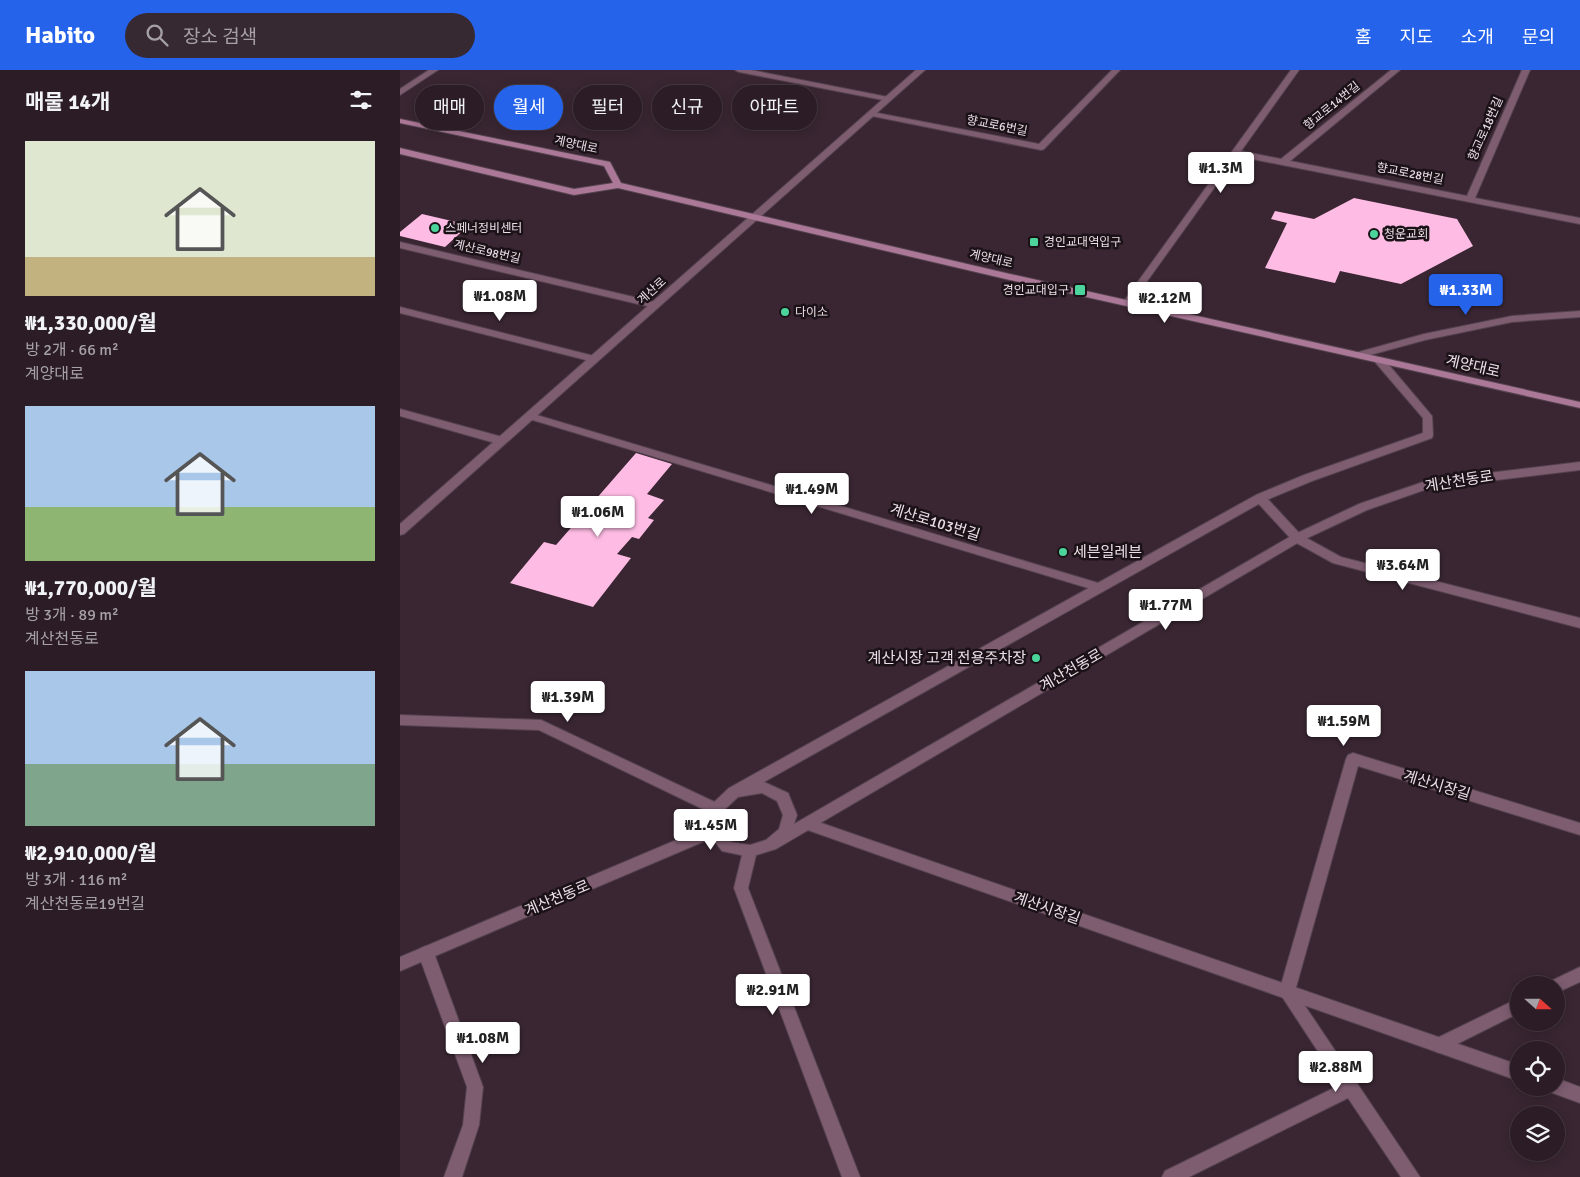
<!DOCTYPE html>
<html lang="ko">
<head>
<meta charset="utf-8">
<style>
	:root { --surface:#2b1c26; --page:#372932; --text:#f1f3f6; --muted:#a6a1a7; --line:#473a43; --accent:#2563eb }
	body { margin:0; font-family:Signika,"Noto Sans KR",sans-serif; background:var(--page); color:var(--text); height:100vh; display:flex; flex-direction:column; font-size:19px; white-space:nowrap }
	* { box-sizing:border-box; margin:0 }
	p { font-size:16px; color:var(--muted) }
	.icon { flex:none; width:28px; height:28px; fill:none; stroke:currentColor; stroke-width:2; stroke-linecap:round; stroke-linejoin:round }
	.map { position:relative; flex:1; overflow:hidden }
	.side { display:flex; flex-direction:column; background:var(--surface); width:400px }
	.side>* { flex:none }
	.banner { position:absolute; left:15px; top:15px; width:475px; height:45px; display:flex; gap:10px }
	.needle { width:32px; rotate:111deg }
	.fabs { position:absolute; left:1110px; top:906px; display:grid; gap:10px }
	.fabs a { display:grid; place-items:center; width:55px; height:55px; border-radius:50%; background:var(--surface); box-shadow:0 2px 12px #0003,0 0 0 1px var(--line); font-size:25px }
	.price { position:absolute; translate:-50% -42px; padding:0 11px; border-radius:5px; background:#fff; color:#222; font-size:16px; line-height:32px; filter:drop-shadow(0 1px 2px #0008) }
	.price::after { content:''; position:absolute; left:50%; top:30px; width:15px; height:11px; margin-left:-8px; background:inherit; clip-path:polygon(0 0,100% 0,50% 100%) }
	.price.active { background:var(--accent); color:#fff }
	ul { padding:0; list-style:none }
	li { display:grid; align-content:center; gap:10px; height:265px; padding:0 25px }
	li span { display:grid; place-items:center; height:155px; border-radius:0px; color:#555 }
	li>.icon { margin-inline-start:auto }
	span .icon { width:90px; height:90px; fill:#fffc; stroke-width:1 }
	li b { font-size:21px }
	h2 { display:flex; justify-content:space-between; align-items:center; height:60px; padding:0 25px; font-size:21px }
	.pill { padding:0 18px; border-radius:22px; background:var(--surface); box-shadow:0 2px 12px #0003,0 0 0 1px var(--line); font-size:18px; line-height:45px }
	.pill.active { background:var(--accent); color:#fff }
	header { display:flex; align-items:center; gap:30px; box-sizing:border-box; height:70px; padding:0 25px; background:var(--accent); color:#fff }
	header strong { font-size:24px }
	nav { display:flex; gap:28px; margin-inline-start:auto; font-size:18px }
	.search { width:350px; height:45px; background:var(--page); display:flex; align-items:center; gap:12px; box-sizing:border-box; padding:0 18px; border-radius:28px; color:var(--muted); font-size:19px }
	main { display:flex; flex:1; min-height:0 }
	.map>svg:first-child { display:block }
	.building { fill:#febce4 }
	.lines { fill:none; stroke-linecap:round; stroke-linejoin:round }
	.service-casing { stroke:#55434f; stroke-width:2 }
	.pedestrian-casing { stroke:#55434f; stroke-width:2 }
	.minor-casing { stroke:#55434f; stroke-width:2 }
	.tertiary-casing { stroke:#55434f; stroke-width:2 }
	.secondary-casing { stroke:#55434f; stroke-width:2 }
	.service { fill:#7e5d71; fill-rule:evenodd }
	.pedestrian { fill:#7e5d71; fill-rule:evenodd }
	.minor { fill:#7e5d71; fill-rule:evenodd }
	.tertiary { fill:#7e5d71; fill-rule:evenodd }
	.secondary { fill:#ab7897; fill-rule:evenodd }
	.poi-dot { fill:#4bd49b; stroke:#1b1217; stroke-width:2 }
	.labels { text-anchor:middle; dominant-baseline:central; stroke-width:5; stroke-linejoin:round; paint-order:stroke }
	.far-street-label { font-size:12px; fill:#ebdee6; stroke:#1b1217 }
	.far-poi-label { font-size:12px; fill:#ebdee6; stroke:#1b1217; text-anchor:start }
	.street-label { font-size:15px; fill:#ebdee6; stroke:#1b1217 }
	.poi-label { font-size:15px; fill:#ebdee6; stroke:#1b1217; text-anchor:start }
</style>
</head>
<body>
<header>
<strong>Habito</strong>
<div class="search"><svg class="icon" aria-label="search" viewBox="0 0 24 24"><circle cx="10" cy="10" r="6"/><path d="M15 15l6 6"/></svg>장소 검색</div>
<nav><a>홈</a><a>지도</a><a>소개</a><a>문의</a></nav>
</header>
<main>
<section class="side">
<h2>매물 14개<svg class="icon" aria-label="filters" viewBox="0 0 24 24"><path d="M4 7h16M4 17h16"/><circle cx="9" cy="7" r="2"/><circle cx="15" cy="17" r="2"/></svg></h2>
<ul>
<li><span style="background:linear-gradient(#dfe7d0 75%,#c2b280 0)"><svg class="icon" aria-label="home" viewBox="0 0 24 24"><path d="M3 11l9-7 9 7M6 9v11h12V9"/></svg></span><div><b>₩1,330,000/월</b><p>방 2개 · 66 m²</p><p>계양대로</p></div></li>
<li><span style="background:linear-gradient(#a9c7e8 65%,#8fb573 0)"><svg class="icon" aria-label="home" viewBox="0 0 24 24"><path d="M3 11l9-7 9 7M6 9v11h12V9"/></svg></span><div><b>₩1,770,000/월</b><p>방 3개 · 89 m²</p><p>계산천동로</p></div></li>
<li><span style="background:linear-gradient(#a9c7e8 60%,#7fa58c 0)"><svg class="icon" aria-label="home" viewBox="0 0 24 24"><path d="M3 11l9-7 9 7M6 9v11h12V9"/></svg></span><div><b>₩2,910,000/월</b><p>방 3개 · 116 m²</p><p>계산천동로19번길</p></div></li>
</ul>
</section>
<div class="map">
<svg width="1180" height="1107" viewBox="0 0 1180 1107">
	<rect width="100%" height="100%" fill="#392632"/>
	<path class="building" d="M954 128 1057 149 1073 176 1001 214 940 201 935 213 865 198 887 153 871 149 875 141 914 149Z
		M22 144 69 155 45 177 0 166V162Z
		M236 383 272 394 247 424 264 430 248 448 254 450 239 469 232 467 217 484 231 488 193 537 110 513 144 472 156 475Z"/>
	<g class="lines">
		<g class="service-casing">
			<path id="service" d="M1180 897V912L1156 923V915H1149L1151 911Z
				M1119 928V943L1039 983 1033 980 1031 975 1033 970Z"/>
		</g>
		<g class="pedestrian-casing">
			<path id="pedestrian" d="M407 748 1119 995V1011L402 758 400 754 402 750Z
				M1156 1008 1180 1017V1033L1150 1022 1148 1018H1156Z"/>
		</g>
		<g class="minor-casing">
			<path id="minor" d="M29 0H38L0 25V19Z
				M335 0H351L488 27 492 29 488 31 339 2Z
				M712 0H720L644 79 641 80 472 46 468 44 472 42 639 74Z
				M891 0H899L841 81 881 89 991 0H1000L890 91 1067 126 1122 0H1130L1075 128 1180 148V154L837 86 730 235H724V231Z
				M0 172 255 232 260 235 255 238 0 178Z
				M0 237 198 287 199 289 194 292 0 243Z
				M1180 241V247L1112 252 1025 270 959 288 954 285 955 283 1024 264 1112 246Z
				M0 339 106 368 107 371 102 375 0 346Z
				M130 343 705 515 707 518 701 522 126 348 125 346 126 344Z
				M860 424 864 425 901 465 941 487 1180 548V558L933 493 893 471 856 431 854 428Z
				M0 645 141 650 321 735 323 739 321 743 316 745 311 743 139 660 0 655Z
				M953 683 1180 753V765L958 696 895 921 1020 1107H1001L948 1028 789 1107H762L765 1101 940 1015 879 922 946 689 948 685Z
				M350 775 355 777 357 781 348 818 460 1107H442L334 818 343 781 345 777Z
				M26 876 31 878 34 883 83 1017 79 1055 62 1107H44L63 1055 67 1017 18 883 21 878Z"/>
		</g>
		<g class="tertiary-casing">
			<path id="tertiary" d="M516 0H525L4 464 0 465V454Z
				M979 287 983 288 1032 346 1033 365 1032 368 912 411 864 431 364 712 388 723 397 745 394 754 893 465 959 434 1029 410 1180 392V400L1030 418 967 440 901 471 376 779 350 787 322 781 312 768 0 901V887L307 757 311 735 329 718 856 425 904 405 1023 363V348L975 292 974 290ZM362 723 377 731 383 745 379 759 366 770 350 775 331 772 321 759 323 741 338 727Z"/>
		</g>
		<g class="secondary-casing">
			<path id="secondary" d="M0 49 210 92 221 113 610 204 1180 332V338L610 210 218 118 174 125 0 84V78L174 119 213 113 204 96 0 53Z"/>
		</g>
		<use href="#service" class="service"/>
		<use href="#pedestrian" class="pedestrian"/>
		<use href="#minor" class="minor"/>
		<use href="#tertiary" class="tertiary"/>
		<use href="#secondary" class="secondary"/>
	</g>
	<g class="poi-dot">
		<circle cx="35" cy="158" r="5"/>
		<circle cx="974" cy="164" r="5"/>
		<rect x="629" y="167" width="10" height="10" rx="2.5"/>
		<rect x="674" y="214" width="12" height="12" rx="2.5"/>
		<circle cx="385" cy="242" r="5"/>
		<circle cx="663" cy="482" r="5"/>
		<circle cx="636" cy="588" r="5"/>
	</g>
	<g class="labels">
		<g class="far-street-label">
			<text transform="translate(932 36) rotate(-39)">향교로14번길</text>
			<text transform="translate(597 56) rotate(11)">향교로6번길</text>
			<text transform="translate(1086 59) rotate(-66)">향교로18번길</text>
			<text transform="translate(176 75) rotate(12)">계양대로</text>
			<text transform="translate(1010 104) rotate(11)">향교로28번길</text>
			<text transform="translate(87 182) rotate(13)">계산로98번길</text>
			<text transform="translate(591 189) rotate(13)">계양대로</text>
			<text transform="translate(252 221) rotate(-42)">계산로</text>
		</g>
		<g class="far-poi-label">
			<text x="45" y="158">스페너정비센터</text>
			<text x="984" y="164">청운교회</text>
			<text x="644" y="172">경인교대역입구</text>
			<text x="669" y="220" text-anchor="end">경인교대입구</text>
			<text x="395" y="242">다이소</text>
		</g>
		<g class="street-label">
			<text transform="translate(1073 296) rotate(13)">계양대로</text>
			<text transform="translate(1059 411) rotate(-9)">계산천동로</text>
			<text transform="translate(535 452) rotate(17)">계산로103번길</text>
			<text transform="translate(671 600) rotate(-30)">계산천동로</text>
			<text transform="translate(1037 715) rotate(17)">계산시장길</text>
			<text transform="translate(157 828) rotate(-23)">계산천동로</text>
			<text transform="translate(647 838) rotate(19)">계산시장길</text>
		</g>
		<g class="poi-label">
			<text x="673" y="482">세븐일레븐</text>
			<text x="626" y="588" text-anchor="end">계산시장 고객 전용주차장</text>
		</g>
	</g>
</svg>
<div class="fabs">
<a><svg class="needle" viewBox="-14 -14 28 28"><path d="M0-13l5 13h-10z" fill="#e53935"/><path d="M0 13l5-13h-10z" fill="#a6a1a7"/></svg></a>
<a><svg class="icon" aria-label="locate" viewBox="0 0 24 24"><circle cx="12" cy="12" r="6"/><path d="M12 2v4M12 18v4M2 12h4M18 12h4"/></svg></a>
<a><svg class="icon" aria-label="layers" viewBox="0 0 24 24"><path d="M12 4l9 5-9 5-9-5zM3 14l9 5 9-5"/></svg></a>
</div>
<b class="price" style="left:821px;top:124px">₩1.3M</b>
<b class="price active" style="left:1066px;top:246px">₩1.33M</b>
<b class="price" style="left:100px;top:252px">₩1.08M</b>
<b class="price" style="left:765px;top:254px">₩2.12M</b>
<b class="price" style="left:412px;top:445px">₩1.49M</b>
<b class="price" style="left:198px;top:468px">₩1.06M</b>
<b class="price" style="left:1003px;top:521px">₩3.64M</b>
<b class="price" style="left:766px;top:561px">₩1.77M</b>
<b class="price" style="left:168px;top:653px">₩1.39M</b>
<b class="price" style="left:944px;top:677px">₩1.59M</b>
<b class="price" style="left:311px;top:781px">₩1.45M</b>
<b class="price" style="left:373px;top:946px">₩2.91M</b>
<b class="price" style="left:83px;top:994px">₩1.08M</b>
<b class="price" style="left:936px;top:1023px">₩2.88M</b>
<div class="banner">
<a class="pill">매매</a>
<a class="pill active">월세</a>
<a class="pill">필터</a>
<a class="pill">신규</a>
<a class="pill">아파트</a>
</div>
</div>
</main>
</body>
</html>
